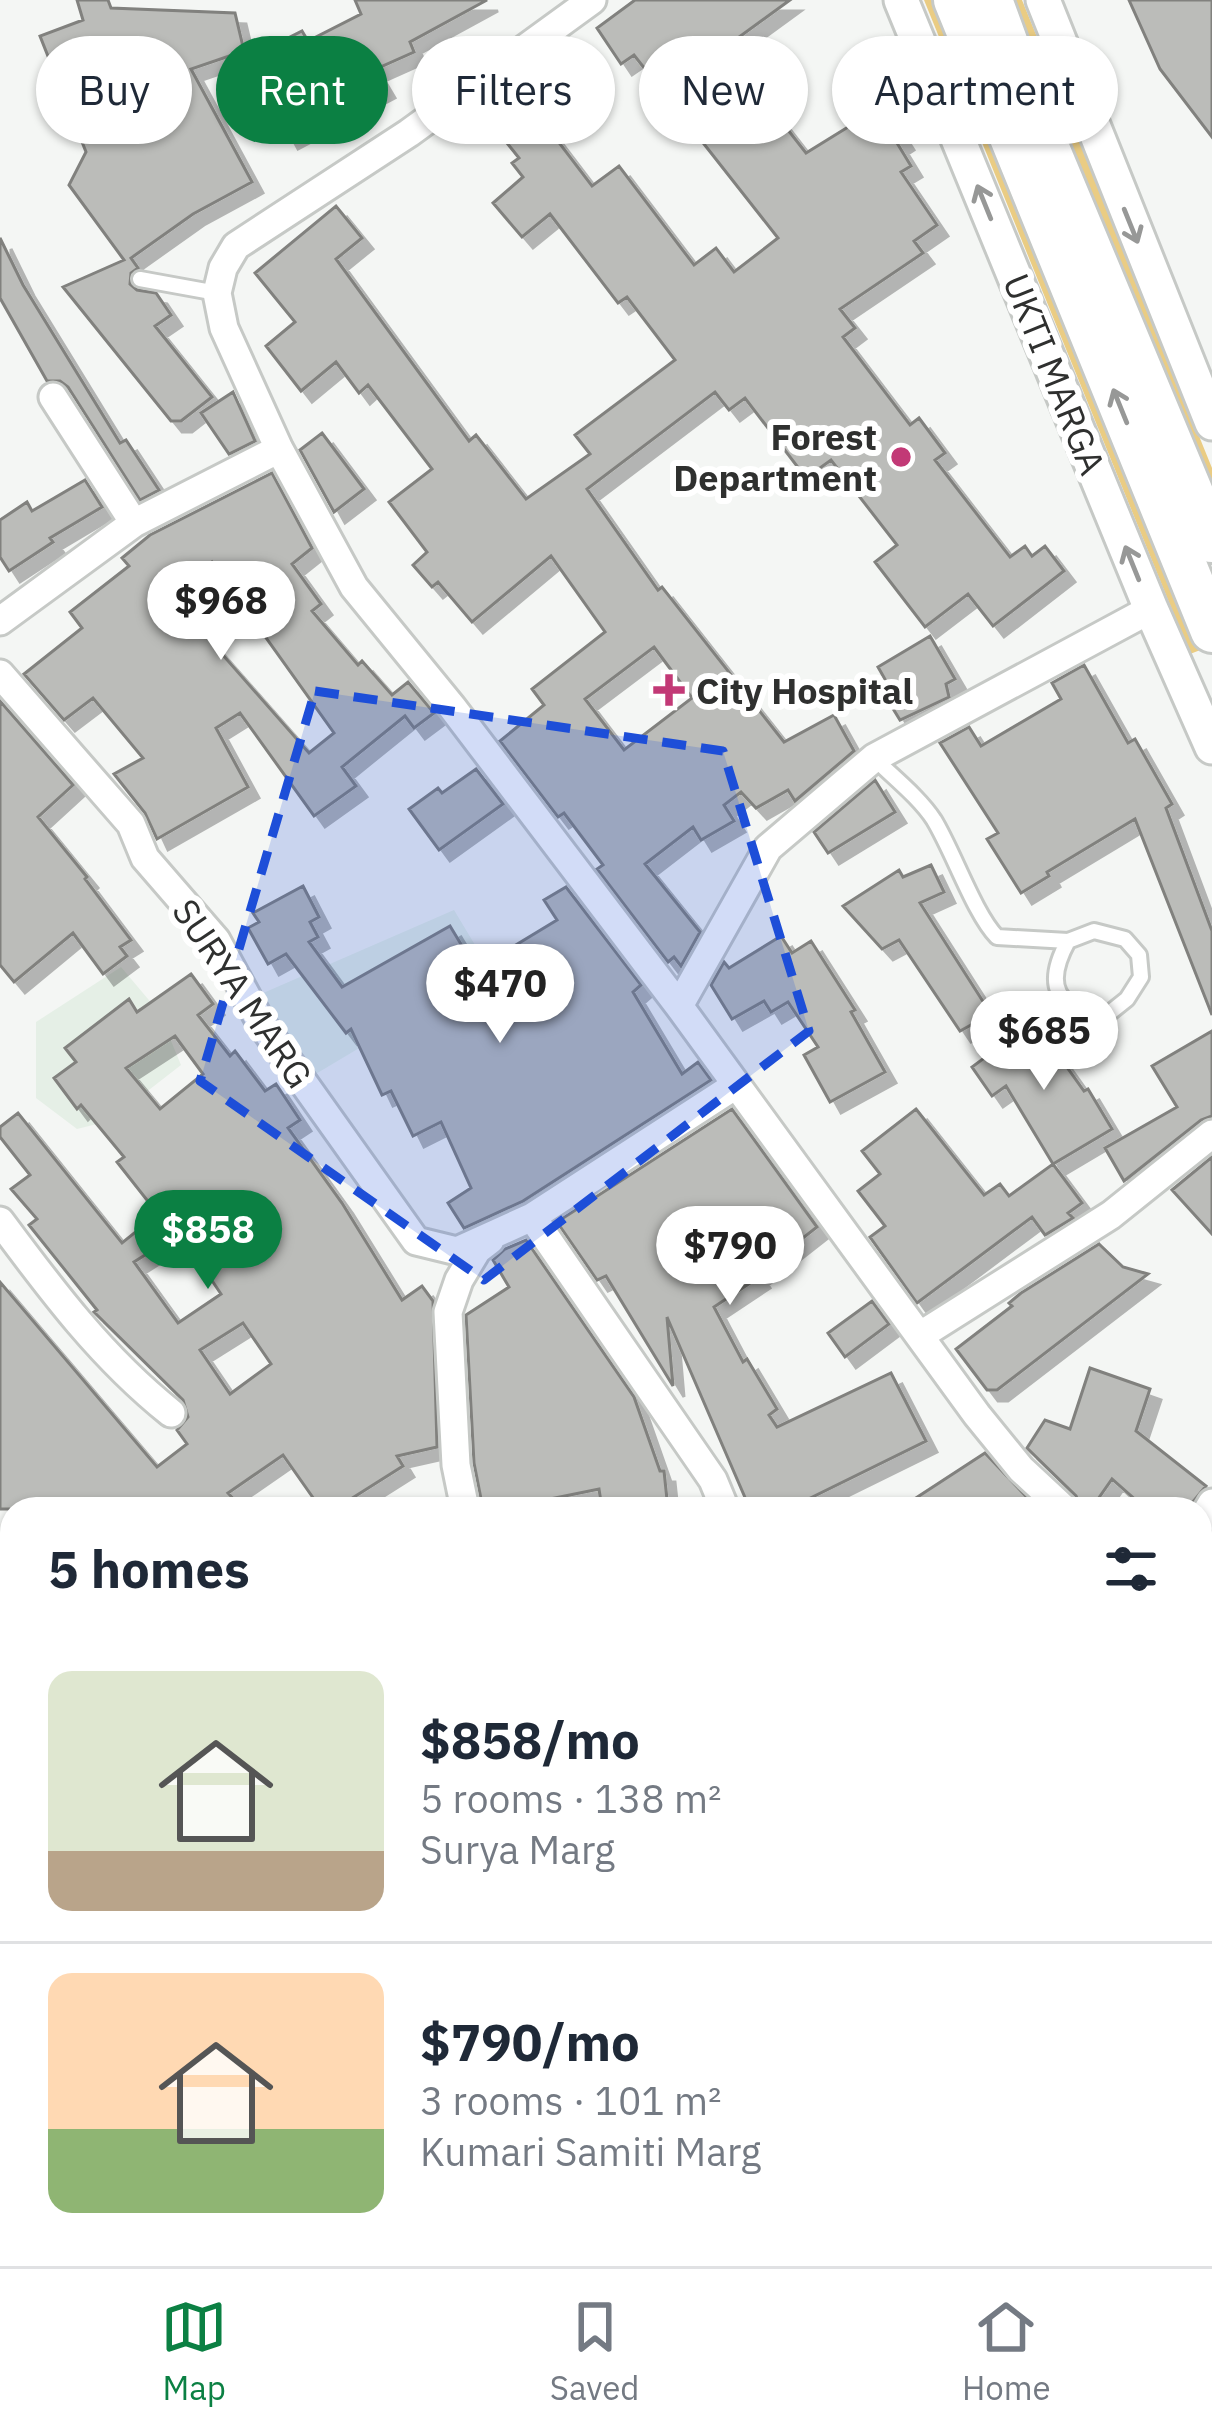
<!DOCTYPE html>
<html lang="en">
<head>
<meta charset="utf-8">
<style>
	:root { --surface:#fff; --page:#f6f6f7; --text:#1f2937; --muted:#747a83; --line:#e0e1e3; --accent:#0b8043 }
	body { margin:0; font-family:"IBM Plex Sans",sans-serif; background:var(--page); color:var(--text); height:100vh; display:flex; flex-direction:column; font-size:45px; white-space:nowrap }
	* { box-sizing:border-box; margin:0 }
	p { font-size:39px; color:var(--muted) }
	.icon { flex:none; width:66px; height:66px; fill:none; stroke:currentColor; stroke-width:2; stroke-linecap:round; stroke-linejoin:round }
	.map { position:relative; flex:1; overflow:hidden }
	.sheet { position:absolute; left:0px; top:1497px; width:1212px; height:771px; display:flex; flex-direction:column; background:var(--surface); border-radius:36px 36px 0 0; box-shadow:0 3px 9px #0004 }
	.sheet>* { flex:none }
	.hud { position:absolute; left:36px; top:36px; width:1140px; height:108px; display:flex; gap:24px }
	.price { position:absolute; translate:-50% -102px; padding:0 27px; border-radius:42px; background:#fff; color:#222; font-size:39px; line-height:78px; filter:drop-shadow(0 3px 6px #0008) }
	.price::after { content:''; position:absolute; left:50%; top:72px; width:36px; height:27px; margin-left:-18px; background:inherit; clip-path:polygon(0 0,100% 0,50% 100%) }
	.price.selected { background:var(--accent); color:#fff }
	ul { padding:0; list-style:none }
	li { display:flex; align-items:center; gap:36px; height:300px; padding:0 48px }
	li+li { border-top:3px solid var(--line) }
	li span { display:grid; place-items:center; flex:none; width:336px; height:240px; border-radius:24px; color:#555 }
	li>.icon { margin-inline-start:auto }
	span .icon { width:144px; height:144px; fill:#fffc; stroke-width:1 }
	li b { font-size:51px }
	h2 { display:flex; justify-content:space-between; align-items:center; height:144px; padding:0 48px; font-size:51px }
	.tag { padding:0 42px; border-radius:54px; background:var(--surface); box-shadow:0 3px 9px #0004; font-size:42px; line-height:108px }
	.tag.selected { background:var(--accent); color:#fff }
	.tab-bar { display:flex; justify-content:space-around; align-items:center; height:168px; border-top:3px solid var(--line); background:var(--surface); font-size:33px; color:var(--muted) }
	.tab-bar a { display:grid; justify-items:center; gap:6px }
	.tab-bar .selected { color:var(--accent) }
	.map>svg:first-child { display:block }
	.built { fill:#e5efe6 }
	.green { fill:#eacc83 }
	.building { fill:#bbbcb9; stroke:#81817e; stroke-width:3; fill-rule:evenodd; filter:url(#shadow) }
	.lines { fill:none; stroke-linecap:round; stroke-linejoin:round }
	.service-casing { stroke:#c6c9c6; stroke-width:20 }
	.minor-casing { stroke:#c6c9c6; stroke-width:33 }
	.tertiary-casing { stroke:#c6c9c6; stroke-width:39 }
	.trunk-casing { stroke:#c6c9c6; stroke-width:48 }
	.service { stroke:#fff; stroke-width:14 }
	.minor { stroke:#fff; stroke-width:27 }
	.tertiary { stroke:#fff; stroke-width:33 }
	.trunk { stroke:#fff; stroke-width:42 }
	.oneway { stroke:#979897 }
	.marked { fill:#1d4ed8; fill-opacity:0.2; stroke:#1d4ed8; stroke-width:9; stroke-dasharray:24 15; stroke-linejoin:round }
	.poi-dot { fill:#c23976; stroke:#fff; stroke-width:4.5 }
	.labels { text-anchor:middle; dominant-baseline:central; stroke-width:12; stroke-linejoin:round; paint-order:stroke }
	.street-label { font-size:36px; fill:#2f302f; stroke:#fff }
	.poi-label { font-size:36px; font-weight:bold; fill:#2f302f; stroke:#fff; text-anchor:end }
</style>
</head>
<body>
<div class="map">
<svg width="1212" height="2266" viewBox="0 0 1212 2266">
	<defs>
		<filter id="shadow"><feDropShadow dx="11" dy="11" stdDeviation="0" flood-color="#0004"/></filter>
	</defs>
	<rect width="100%" height="100%" fill="#f4f6f4"/>
	<path class="built" d="M454 910 490 970 314 1075 261 994Z
		M121 967 159 1012 181 1065 109 1121 77 1129 36 1098V1022Z"/>
	<path class="green" d="M924 0H938L1203 649 1190 654Z
		M1012 0H1022L1212 468V492Z"/>
	<path class="building" d="M77 0H108L111 8 235 13 244 51 191 69 252 182 193 214 131 258 138 268 131 273 130 284 137 290 156 293 171 315 155 326 212 397 181 421H171L63 287 124 260 69 185 86 152 40 36 83 20Z
		M355 0H487L410 42 414 52 374 70 384 87 287 138 245 60 302 31 308 41 361 14Z
		M635 0H790L724 48 806 153 882 106 903 139 897 143 911 166 901 172 937 225 914 241 923 253 840 309 855 328 843 337 910 425 919 418 945 453 935 460 1010 557 1025 546 1032 556 1045 546 1064 571 993 626 968 594 925 627 875 562 897 545 831 460 806 478 745 398 729 410 715 392 587 489 658 590 662 587 784 742 834 715 854 751 795 801 788 790 756 808 741 792 724 805 734 821 701 840 693 827 645 864 700 932 681 966 674 957 668 962 597 869 603 865 564 813 558 817 500 741 544 705 532 689 605 632 551 556 472 622 438 582 432 587 413 565 427 552 389 502 432 469 368 385 359 393 336 362 301 391 266 346 295 322 255 273 336 206 362 238 336 259 469 441 476 435 526 499 590 454 575 435 675 360 627 297 618 303 550 214 522 237 493 203 523 177 512 163 519 158 487 118 538 77 560 103 541 119 592 186 619 166 694 265 716 248 734 272 778 238 634 55 621 64 597 28ZM654 647 692 698 624 750 585 699Z
		M1129 0H1212V137L1160 69Z
		M0 238 23 285 120 443 126 440 159 490 140 500 68 387 60 381H47L0 298Z
		M233 392 255 441 229 454 201 413Z
		M322 433 364 489 334 512 300 450Z
		M272 473 312 548 292 564 321 604 312 611 358 665 362 661 392 695 408 682 434 713 414 728 405 716 342 767 356 786 314 816 240 713 216 728 248 787 157 839 145 813 114 774 143 758 93 698 64 720 24 674 82 628 70 612 129 566 122 558 150 535ZM212 562 334 733 309 753 171 596Z
		M85 480 102 507 50 538 53 542 9 571 0 557V520L27 502 32 511Z
		M930 636 955 679 946 684 949 697 900 720 879 686 886 681 878 667Z
		M1084 665 1128 743 1135 739 1172 804 1166 808 1212 931V1015L1135 819 1047 872 1049 876 1021 893 987 839 998 833 940 743 969 727 981 746 1061 699 1052 683Z
		M0 701 73 785 38 817 87 877 85 879 131 940 120 947 127 956 103 974 73 933 14 982 0 965Z
		M476 769 503 804 439 850 409 809 438 788 442 793Z
		M875 780 895 812 828 853 814 832Z
		M931 865 944 892 920 903 991 1014 960 1031 899 940 882 949 843 906 899 870 903 877Z
		M303 886 319 917 310 922 318 937 309 942 342 987 450 926 476 969 557 920 544 900 566 887 641 985 633 992 682 1074 698 1062 711 1080 523 1201 464 1228 448 1203 471 1188 441 1122 413 1136 391 1091 382 1095 351 1029 346 1033 286 954 268 964 248 928 259 922 253 913Z
		M781 936 792 953 811 941 855 1010 851 1012 885 1072 830 1102 804 1055 818 1047 788 1002 771 1012 764 1001 732 1019 711 985 724 962 729 968Z
		M191 974 213 1004 198 1015 230 1056 235 1051 265 1091 276 1084 300 1120 288 1128 342 1203 402 1300 422 1286 433 1301 437 1447 397 1456 403 1466 335 1509H321L283 1455 228 1493 243 1509H0V1282L157 1467 187 1444 177 1430 188 1417 183 1400 94 1312 97 1310 29 1225 37 1219 11 1189 30 1175 0 1137V1127L18 1113 122 1243 158 1214 117 1162 124 1157 81 1105 77 1109 54 1078 76 1062 65 1048 129 999 137 1012ZM175 1036 203 1074 160 1109 126 1068ZM180 1233 221 1294 178 1323 134 1262ZM243 1323 271 1364 230 1394 200 1350Z
		M1034 1021 1084 1091 1088 1089 1112 1129 1053 1164 1006 1086 992 1096 972 1067Z
		M1212 1031V1116L1201 1120 1124 1181 1105 1148 1177 1107 1152 1066Z
		M732 1109 817 1227 757 1274 759 1277 714 1307 743 1362 747 1359 777 1409 769 1415 777 1427 891 1373 926 1441 788 1509H750L667 1317 673 1386 606 1276 597 1280 557 1222Z
		M916 1109 984 1195 1000 1184 1009 1196 1053 1164 1082 1203 1068 1213 1073 1218 1045 1235 1032 1217 917 1303 870 1237 885 1226 858 1191 880 1174 862 1151Z
		M1212 1157V1234L1172 1190Z
		M526 1240 634 1397 660 1471H664L668 1509H602L599 1489 516 1506 517 1509H483L474 1463 466 1315 509 1287 493 1260 505 1249Z
		M1099 1244 1123 1267 1148 1274 997 1390H987L956 1349 1012 1306 1009 1303 1021 1293Z
		M872 1301 889 1324 845 1357 828 1333Z
		M1090 1368 1150 1389 1136 1431 1206 1486 1187 1509H1146L1112 1479 1091 1509H1082L1076 1496 1027 1448 1045 1420 1070 1429Z
		M985 1453 1038 1509H899Z"/>
	<g class="lines">
		<g class="service-casing">
			<path id="service" d="M140 279 217 293
				M874 758C893 777 919 797 934 820 954 853 974 913 997 937L1068 941 1094 931 1125 939 1139 955 1141 977 1127 999 1107 1015C1055 1010 1044 985 1068 941
				M876 2256 884 2266"/>
		</g>
		<g class="minor-casing">
			<path id="minor" d="M592 0 409 133 236 246 223 268 217 293 224 328 279 449 354 587 452 707 679 1006 977 1415 1021 1469 1064 1509
				M53 397 134 523
				M0 621 134 523 279 449
				M0 674 131 824 145 858 216 940 261 1023 416 1241 457 1251 532 1217 736 1085
				M679 1006 768 848 874 758 1151 609
				M532 1217 713 1480 725 1509
				M0 1221C52 1291 102 1358 171 1413
				M921 1335 1111 1215 1212 1134
				M465 1509 456 1465 448 1312 459 1280 477 1250 490 1240
				M1200 1523 1212 1503
				M0 1665 12 1682
				M0 1764 12 1759
				M197 2256 208 2266
				M357 2256 363 2263 397 2266
				M0 2257 12 2247
				M553 2266 564 2256"/>
		</g>
		<g class="tertiary-casing">
			<path id="tertiary" d="M901 0 1151 609 1212 747
				M1043 0 1212 423"/>
		</g>
		<g class="trunk-casing">
			<path id="trunk" d="M955 0 1212 631
				M991 0 1023 88 1212 541"/>
		</g>
		<use href="#service" class="service"/>
		<use href="#minor" class="minor"/>
		<use href="#tertiary" class="tertiary"/>
		<use href="#trunk" class="trunk"/>
	</g>
	<defs><path id="oneway-shaft" d="M-6 0H5M1.5-3L5.5 0L1.5 3" fill="none" stroke-width="1.6" stroke-linecap="round" stroke-linejoin="round" transform="scale(3)"/></defs>
	<g class="oneway">
		<use href="#oneway-shaft" transform="translate(984 202) rotate(-112)"/>
		<use href="#oneway-shaft" transform="translate(1131 226) rotate(68)"/>
		<use href="#oneway-shaft" transform="translate(1120 406) rotate(-112)"/>
		<use href="#oneway-shaft" transform="translate(1132 563) rotate(-112)"/>
	</g>
	<path class="marked" d="M315 691 723 751 809 1031 484 1280 200 1081Z"/>
	<g class="poi-dot">
		<circle cx="901" cy="457" r="12"/>
		<path d="M663 672h12v12h12v12h-12v12h-12v-12h-12v-12h12z"/>
	</g>
	<g class="labels">
		<g class="street-label">
			<text transform="translate(1055 374) rotate(68)">UKTI MARGA</text>
			<text transform="translate(243 993) rotate(56)">SURYA MARG</text>
		</g>
		<g class="poi-label">
			<text x="877" y="436">Forest<tspan x="877" dy="41">Department</tspan></text>
			<text x="696" y="690" text-anchor="start">City Hospital</text>
		</g>
	</g>
</svg>
<b class="price" style="left:221px;top:663px">$968</b>
<b class="price" style="left:500px;top:1046px">$470</b>
<b class="price" style="left:1044px;top:1093px">$685</b>
<b class="price selected" style="left:208px;top:1292px">$858</b>
<b class="price" style="left:730px;top:1308px">$790</b>
<div class="hud">
<a class="tag">Buy</a>
<a class="tag selected">Rent</a>
<a class="tag">Filters</a>
<a class="tag">New</a>
<a class="tag">Apartment</a>
</div>
<section class="sheet">
<h2>5 homes<svg class="icon" aria-label="filters" viewBox="0 0 24 24"><path d="M4 7h16M4 17h16"/><circle cx="9" cy="7" r="2"/><circle cx="15" cy="17" r="2"/></svg></h2>
<ul>
<li><span style="background:linear-gradient(#dfe7d0 75%,#b9a48a 0)"><svg class="icon" aria-label="home" viewBox="0 0 24 24"><path d="M3 11l9-7 9 7M6 9v11h12V9"/></svg></span><div><b>$858/mo</b><p>5 rooms · 138 m²</p><p>Surya Marg</p></div></li>
<li><span style="background:linear-gradient(#ffd9b3 65%,#8fb573 0)"><svg class="icon" aria-label="home" viewBox="0 0 24 24"><path d="M3 11l9-7 9 7M6 9v11h12V9"/></svg></span><div><b>$790/mo</b><p>3 rooms · 101 m²</p><p>Kumari Samiti Marg</p></div></li>
</ul>
</section>
</div>
<nav class="tab-bar">
<a class="selected"><svg class="icon" aria-label="map" viewBox="0 0 24 24"><path d="M3 6l6-2 6 2 6-2v14l-6 2-6-2-6 2zM9 4v14M15 6v14"/></svg>Map</a>
<a><svg class="icon" aria-label="saved" viewBox="0 0 24 24"><path d="M7 4h10v16l-5-4-5 4z"/></svg>Saved</a>
<a><svg class="icon" aria-label="home" viewBox="0 0 24 24"><path d="M3 11l9-7 9 7M6 9v11h12V9"/></svg>Home</a>
</nav>
</body>
</html>
